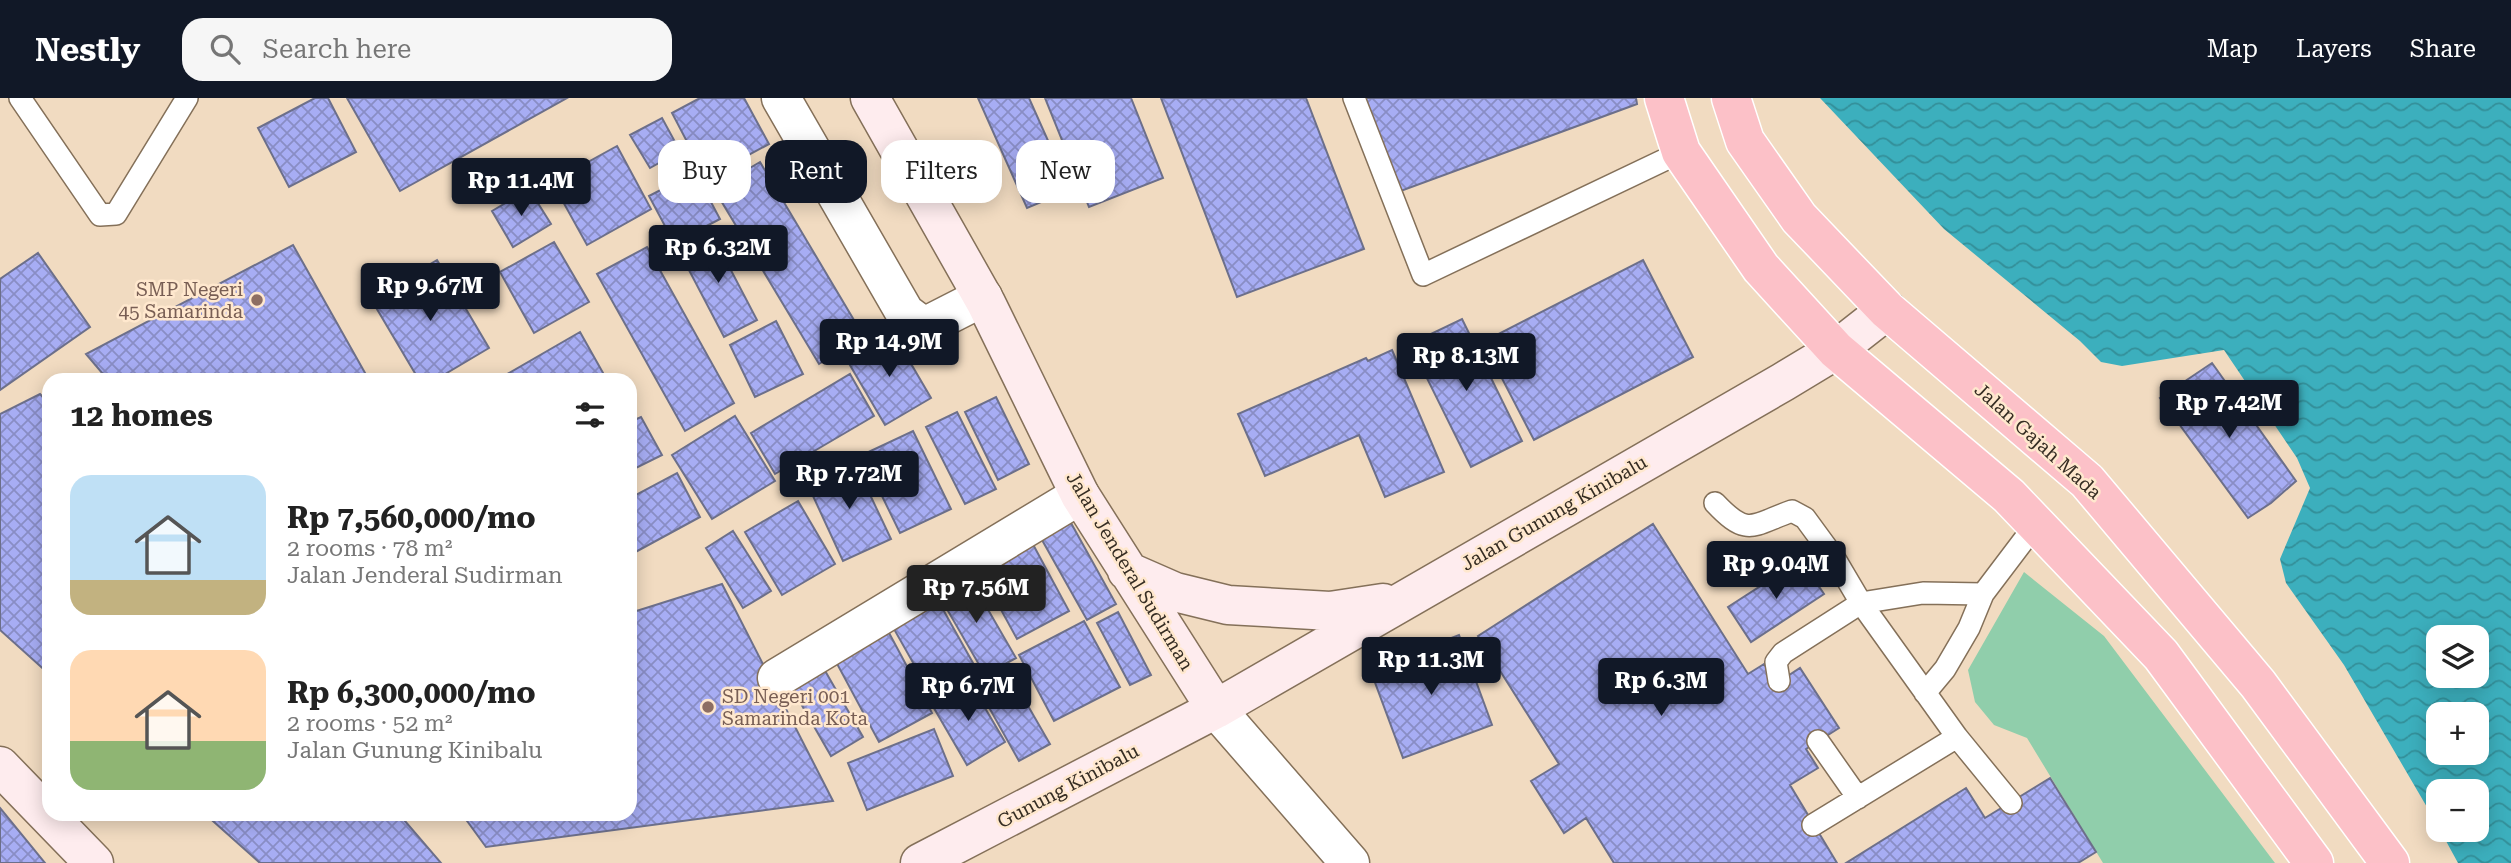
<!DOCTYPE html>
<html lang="en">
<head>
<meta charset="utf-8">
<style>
	:root { --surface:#fff; --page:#f6f6f6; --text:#222; --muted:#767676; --accent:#111827 }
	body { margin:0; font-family:"Roboto Serif",serif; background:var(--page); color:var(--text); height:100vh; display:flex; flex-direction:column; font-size:26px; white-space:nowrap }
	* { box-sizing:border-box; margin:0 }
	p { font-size:23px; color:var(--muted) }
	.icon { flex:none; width:38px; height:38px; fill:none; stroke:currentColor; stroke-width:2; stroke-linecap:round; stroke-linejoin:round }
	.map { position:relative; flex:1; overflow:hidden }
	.drawer { position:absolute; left:42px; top:275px; width:595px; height:448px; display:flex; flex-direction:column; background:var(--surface); border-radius:21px; box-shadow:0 4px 18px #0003 }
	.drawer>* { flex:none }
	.banner { position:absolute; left:658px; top:42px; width:665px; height:63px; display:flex; gap:14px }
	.buttons { position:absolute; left:2426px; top:527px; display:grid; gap:14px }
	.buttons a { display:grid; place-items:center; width:63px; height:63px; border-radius:14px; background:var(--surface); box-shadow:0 4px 18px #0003; font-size:35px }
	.price { position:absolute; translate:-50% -60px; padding:0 16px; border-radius:7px; background:var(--accent); color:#fff; font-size:23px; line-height:46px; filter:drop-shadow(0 2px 4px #0008) }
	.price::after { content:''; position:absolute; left:50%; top:42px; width:21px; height:16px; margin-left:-10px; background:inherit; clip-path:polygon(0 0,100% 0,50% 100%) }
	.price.active { background:#222; color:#fff }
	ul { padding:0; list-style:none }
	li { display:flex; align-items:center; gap:21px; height:175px; padding:0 28px }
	li span { display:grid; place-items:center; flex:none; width:196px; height:140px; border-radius:21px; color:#555 }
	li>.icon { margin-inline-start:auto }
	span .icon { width:84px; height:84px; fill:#fffc; stroke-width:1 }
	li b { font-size:30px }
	h2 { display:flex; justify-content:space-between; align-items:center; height:84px; padding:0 28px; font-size:30px }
	.pill { padding:0 24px; border-radius:21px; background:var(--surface); box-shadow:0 4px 18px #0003; font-size:24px; line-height:63px }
	.pill.active { background:var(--accent); color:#fff }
	header { display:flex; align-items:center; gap:42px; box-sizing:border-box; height:98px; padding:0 35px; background:var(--accent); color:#fff }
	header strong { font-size:33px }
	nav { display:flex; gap:38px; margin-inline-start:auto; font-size:24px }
	.search { width:490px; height:63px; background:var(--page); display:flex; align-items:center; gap:18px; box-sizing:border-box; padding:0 24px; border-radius:21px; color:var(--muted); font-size:26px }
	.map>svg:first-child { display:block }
	.grass { fill:#90ceab }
	.water { fill:url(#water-waves); fill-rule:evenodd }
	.building { fill:url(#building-cross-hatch); stroke:#6c6f8a; stroke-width:2 }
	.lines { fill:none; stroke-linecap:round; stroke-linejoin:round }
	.lane-casing { stroke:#847059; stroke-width:24 }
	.street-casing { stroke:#847059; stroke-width:41 }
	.secondary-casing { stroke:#847059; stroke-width:41 }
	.highway-casing { stroke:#fff; stroke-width:41 }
	.lane { stroke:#fff; stroke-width:21 }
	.street { stroke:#fff; stroke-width:38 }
	.secondary { stroke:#feecee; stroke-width:38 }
	.highway { stroke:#fcc1c8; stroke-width:38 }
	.education-dot { fill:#8d6e63; stroke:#ffe8ce; stroke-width:2.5 }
	.labels { text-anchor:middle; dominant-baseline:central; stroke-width:5; stroke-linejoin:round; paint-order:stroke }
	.education-label { font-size:19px; fill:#785e54; stroke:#ffe8ce; text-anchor:end }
	.street-label { font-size:19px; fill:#362d23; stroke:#ffe8ce }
</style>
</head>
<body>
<header>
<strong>Nestly</strong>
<div class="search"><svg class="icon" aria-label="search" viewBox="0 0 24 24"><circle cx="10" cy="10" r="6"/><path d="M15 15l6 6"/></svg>Search here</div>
<nav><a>Map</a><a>Layers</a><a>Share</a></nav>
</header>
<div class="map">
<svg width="2511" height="765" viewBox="0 0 2511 765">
	<defs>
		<pattern id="water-waves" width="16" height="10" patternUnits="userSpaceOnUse" patternTransform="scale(1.75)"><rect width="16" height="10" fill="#3cafbd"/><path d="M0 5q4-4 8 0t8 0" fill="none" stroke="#338f99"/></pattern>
		<pattern id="building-cross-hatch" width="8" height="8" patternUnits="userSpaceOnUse" patternTransform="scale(1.75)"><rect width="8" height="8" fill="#a7adf4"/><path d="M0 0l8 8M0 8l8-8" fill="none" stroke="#898dc5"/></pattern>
	</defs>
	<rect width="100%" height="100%" fill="#f1dbc1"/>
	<path class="grass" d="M2024 474 2104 538 2275 765H2103L2027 640 1994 627 1975 604 1968 572Z"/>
	<path class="water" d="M1820 0H2511V765H2458L2440 732H2476V693H2438V728L2344 567 2286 485 2280 461 2310 390 2297 360 2224 252 2122 268 2101 264 2080 243 1944 131ZM2438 539H2476V578H2438ZM2438 616H2476V654H2438Z"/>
	<path class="building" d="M315 0H328L356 54 289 89 258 30Z
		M347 0H567L400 93Z
		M700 0H744L769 46 706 80 672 15Z
		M978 0H1029L1070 92 1027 110Z
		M1045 0H1131L1163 80 1089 109Z
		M1161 0H1306L1364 151 1237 199Z
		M1362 0H1636L1637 6 1398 94Z
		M662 20 680 53 650 70 630 37Z
		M617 48 651 111 587 147 552 84Z
		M760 64 864 239 819 266 714 91Z
		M695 74 720 121 674 145 649 98Z
		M529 91 551 126 513 149 492 113Z
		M712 136 757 222 724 239 679 153Z
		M554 144 589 204 534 235 500 174Z
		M293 147 369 282H108L86 256Z
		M647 149 734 305 685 333 597 176Z
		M38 155 90 229 0 292V181Z
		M437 162 489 250 435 282H419L371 201Z
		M1643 162 1693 259 1534 342 1483 244Z
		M1462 221 1522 343 1471 369 1410 246Z
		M776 223 803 276 755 299 730 247Z
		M580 234 607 282H497Z
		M893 235 931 300 885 327 847 262Z
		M1392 252 1444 374 1385 399 1359 337 1265 378 1238 316 1366 260 1368 263Z
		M2212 265 2296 383 2271 405 2248 420 2160 300Z
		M850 276 874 318 775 376 751 335Z
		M40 296 49 306V576L0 532V316Z
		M996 299 1029 366 998 382 965 314Z
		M957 314 996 391 965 406 926 329Z
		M735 318 775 383 712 421 672 357Z
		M641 319 662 357 630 373V324Z
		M913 333 951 411 900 435 862 357Z
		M854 363 891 441 843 463 807 385Z
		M677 375 700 419 630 457V400Z
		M798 403 835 466 782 497 745 434Z
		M1066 416 1116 506 1087 522 1037 433Z
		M1653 426 1748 576 1764 566 1777 585 1800 570 1839 630 1806 651 1818 670 1790 687 1837 765H1614L1586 720 1564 735 1531 683 1559 666 1478 538Z
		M733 433 771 493 743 510 706 450Z
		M1029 439 1069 513 1017 541 977 468Z
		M1801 462 1824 496 1751 544 1728 509Z
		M968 477 1016 560 985 577 937 494Z
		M722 486 833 703 486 749 462 716H630V515Z
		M936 499 978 574 933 600 890 524Z
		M1118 514 1151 577 1130 587 1097 525Z
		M1084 523 1120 589 1054 623 1019 557Z
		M888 533 932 615 879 644 835 562Z
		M1459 537 1492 627 1403 660 1370 571Z
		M820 564 863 639 831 658 788 583Z
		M1012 580 1050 646 1019 663 982 597Z
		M969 583 1005 644 967 667 931 605Z
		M934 631 953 678 867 712 848 665Z
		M2050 680 2096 754 2078 765H1846L1966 690 1985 720Z
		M0 710 45 765H0Z
		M205 716H399L441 765H260Z"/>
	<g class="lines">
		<g class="lane-casing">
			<path id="lane" d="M20 0 100 117 116 116 187 0
				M1354 0 1423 177 1681 54
				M1715 405C1748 440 1752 427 1792 413L1805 420 1835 461 1861 505 1957 639 1813 727
				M1779 583 1776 564 1783 555 1861 505 1923 495 1983 496
				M1925 595 1945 571 1969 530 1983 496 2036 426
				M1957 639 2011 705
				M1818 643 1858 700"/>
		</g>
		<g class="street-casing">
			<path id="street" d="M781 0 905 215 921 227 932 225 983 199
				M777 580 1080 397
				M1216 611 1350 765"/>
		</g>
		<g class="secondary-casing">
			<path id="secondary" d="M870 0 986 205 1080 397 1216 611
				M1127 473 1175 494 1228 507 1330 513 1383 505
				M0 668 94 765
				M920 765 1216 611 1783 284 1836 252 1887 212"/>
		</g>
		<g class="highway-casing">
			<path id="highway" d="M1664 0 1681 54 1761 170 1836 252 2009 398 2161 557 2314 765
				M1731 0 1745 43 1799 120 1887 212 2087 383 2258 586 2390 765"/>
		</g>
		<use href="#lane" class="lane"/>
		<use href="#street" class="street"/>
		<use href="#secondary" class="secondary"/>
		<use href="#highway" class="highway"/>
	</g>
	<g class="education-dot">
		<circle cx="257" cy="202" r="7"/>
		<circle cx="708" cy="609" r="7"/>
	</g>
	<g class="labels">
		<g class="education-label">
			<text x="243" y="191">SMP Negeri<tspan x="243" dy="22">45 Samarinda</tspan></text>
			<text x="722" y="598" text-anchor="start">SD Negeri 001<tspan x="722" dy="22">Samarinda Kota</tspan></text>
		</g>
		<g class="street-label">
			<text transform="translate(2038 343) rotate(42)">Jalan Gajah Mada</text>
			<text transform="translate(1554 415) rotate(-30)">Jalan Gunung Kinibalu</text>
			<text transform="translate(1130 473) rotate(59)">Jalan Jenderal Sudirman</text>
			<text transform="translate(1068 688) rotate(-28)">Gunung Kinibalu</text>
		</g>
	</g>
</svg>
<div class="buttons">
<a><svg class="icon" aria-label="layers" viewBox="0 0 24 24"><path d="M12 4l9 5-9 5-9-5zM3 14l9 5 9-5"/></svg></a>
<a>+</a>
<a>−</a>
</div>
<b class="price" style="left:521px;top:120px">Rp 11.4M</b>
<b class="price" style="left:718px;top:187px">Rp 6.32M</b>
<b class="price" style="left:430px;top:225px">Rp 9.67M</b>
<b class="price" style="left:889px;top:281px">Rp 14.9M</b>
<b class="price" style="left:1466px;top:295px">Rp 8.13M</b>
<b class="price" style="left:2229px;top:342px">Rp 7.42M</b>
<b class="price" style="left:849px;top:413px">Rp 7.72M</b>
<b class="price" style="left:1776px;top:503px">Rp 9.04M</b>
<b class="price active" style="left:976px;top:527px">Rp 7.56M</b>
<b class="price" style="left:1431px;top:599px">Rp 11.3M</b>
<b class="price" style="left:1661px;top:620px">Rp 6.3M</b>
<b class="price" style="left:968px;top:625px">Rp 6.7M</b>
<div class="banner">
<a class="pill">Buy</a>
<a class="pill active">Rent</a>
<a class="pill">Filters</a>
<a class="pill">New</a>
</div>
<section class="drawer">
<h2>12 homes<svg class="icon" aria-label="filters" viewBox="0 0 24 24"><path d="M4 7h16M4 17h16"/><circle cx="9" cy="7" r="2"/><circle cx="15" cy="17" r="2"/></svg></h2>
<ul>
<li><span style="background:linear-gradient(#bfe0f5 75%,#c2b280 0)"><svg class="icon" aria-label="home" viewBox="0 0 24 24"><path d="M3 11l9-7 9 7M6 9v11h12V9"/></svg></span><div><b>Rp 7,560,000/mo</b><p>2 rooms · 78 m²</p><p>Jalan Jenderal Sudirman</p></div></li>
<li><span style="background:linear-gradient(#ffd9b3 65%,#8fb573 0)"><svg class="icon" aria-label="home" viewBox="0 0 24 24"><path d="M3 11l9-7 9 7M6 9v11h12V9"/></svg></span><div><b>Rp 6,300,000/mo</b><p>2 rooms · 52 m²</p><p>Jalan Gunung Kinibalu</p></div></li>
</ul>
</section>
</div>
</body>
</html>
